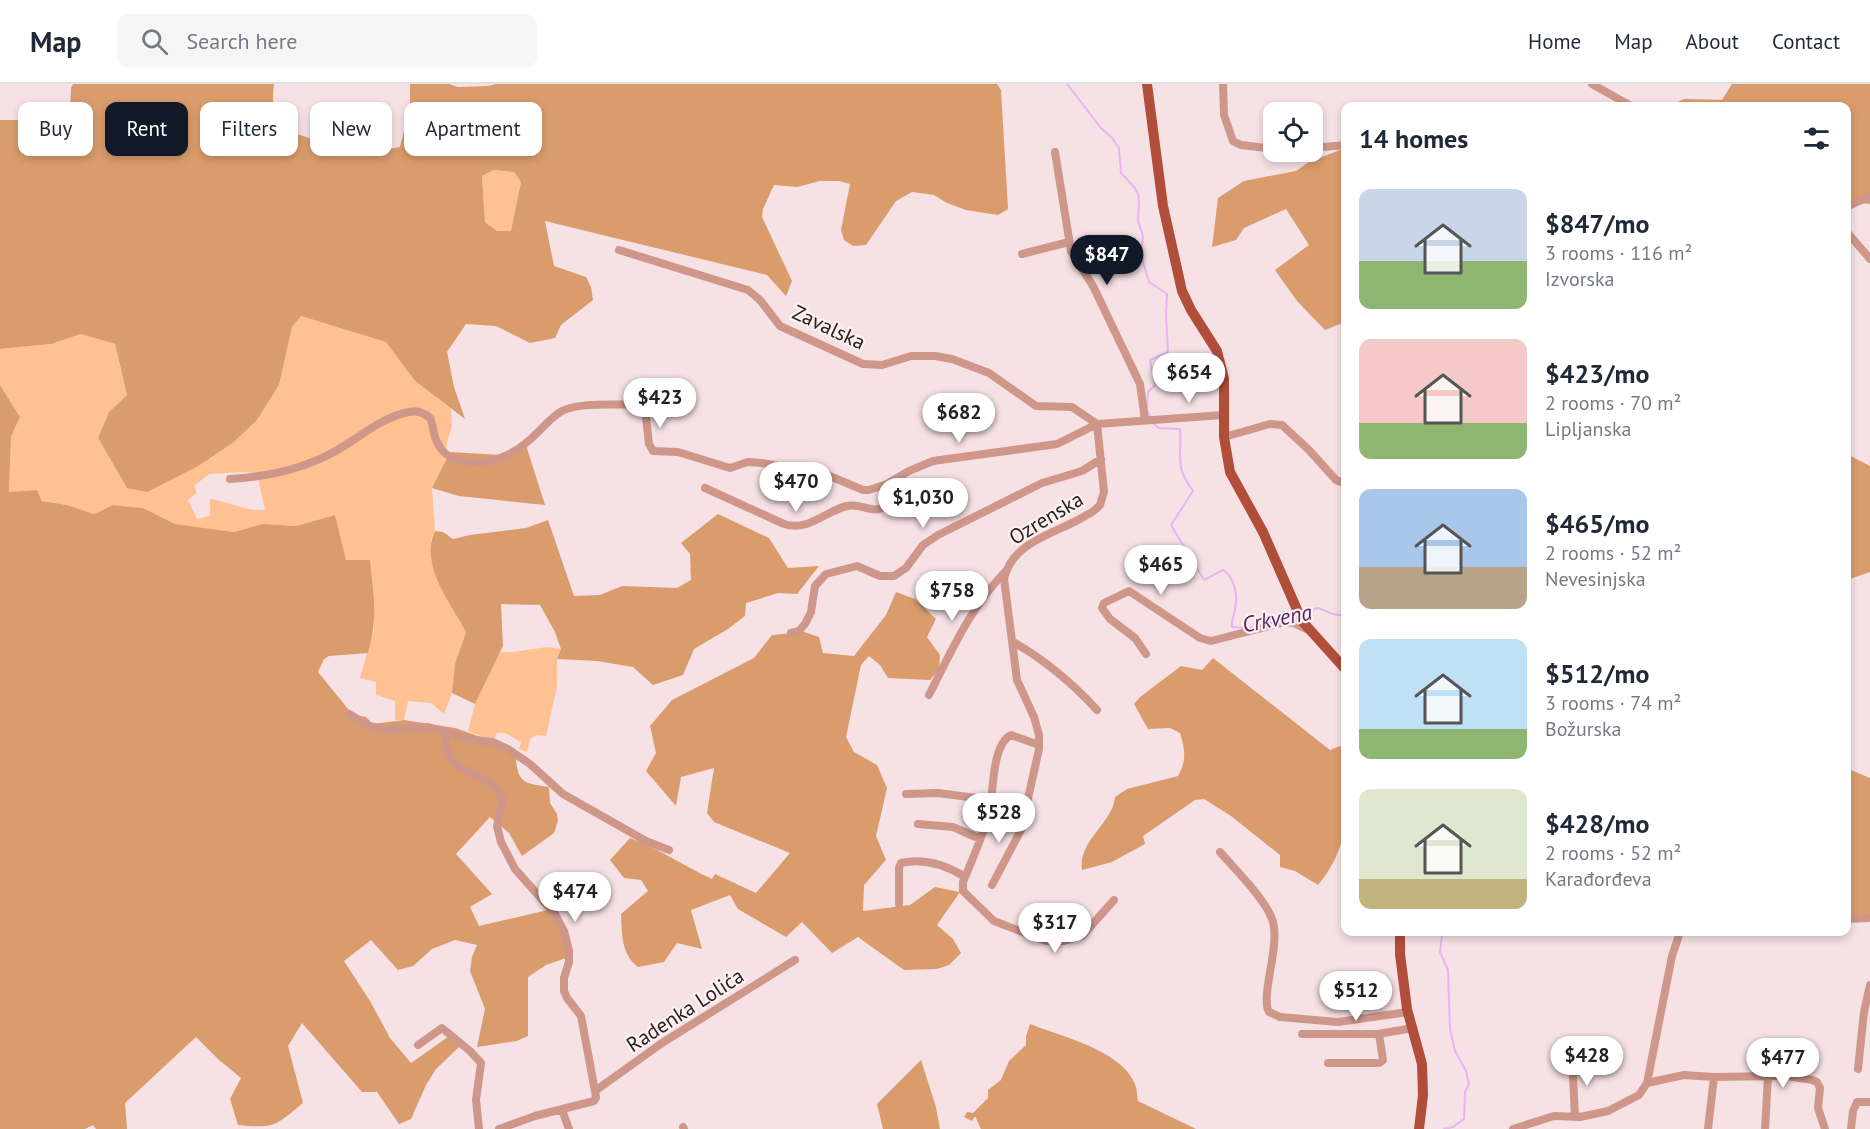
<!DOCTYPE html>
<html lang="en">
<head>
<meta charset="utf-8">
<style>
	:root { --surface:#fff; --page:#f6f6f7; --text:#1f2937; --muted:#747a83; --line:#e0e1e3; --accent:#111827 }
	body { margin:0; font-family:"PT Sans",sans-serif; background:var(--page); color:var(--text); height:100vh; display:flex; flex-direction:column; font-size:22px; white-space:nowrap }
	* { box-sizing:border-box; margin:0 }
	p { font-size:20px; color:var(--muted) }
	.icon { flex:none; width:33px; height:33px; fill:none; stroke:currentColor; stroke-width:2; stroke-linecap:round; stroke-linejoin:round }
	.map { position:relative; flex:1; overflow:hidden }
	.drawer { position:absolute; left:1341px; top:18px; width:510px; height:834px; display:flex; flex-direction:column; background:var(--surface); border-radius:12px; box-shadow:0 3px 9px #0003 }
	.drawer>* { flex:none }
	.banner { position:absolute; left:18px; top:18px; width:570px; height:54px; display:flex; gap:12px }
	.fabs { position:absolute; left:1263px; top:18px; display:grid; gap:12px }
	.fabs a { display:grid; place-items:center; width:60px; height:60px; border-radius:12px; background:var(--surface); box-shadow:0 3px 9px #0003; font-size:30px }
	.price { position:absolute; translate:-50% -51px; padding:0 14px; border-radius:21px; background:#fff; color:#222; font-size:20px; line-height:39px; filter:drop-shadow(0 2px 3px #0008) }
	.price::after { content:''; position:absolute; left:50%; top:36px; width:18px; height:14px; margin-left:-9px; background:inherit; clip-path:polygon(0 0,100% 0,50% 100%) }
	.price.current { background:var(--accent); color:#fff }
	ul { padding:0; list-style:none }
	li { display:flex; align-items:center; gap:18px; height:150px; padding:0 18px }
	li span { display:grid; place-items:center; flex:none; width:168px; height:120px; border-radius:12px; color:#555 }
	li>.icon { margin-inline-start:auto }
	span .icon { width:72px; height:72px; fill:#fffc; stroke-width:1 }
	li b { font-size:26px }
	h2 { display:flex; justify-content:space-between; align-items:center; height:72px; padding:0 18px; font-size:26px }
	.chip { padding:0 21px; border-radius:12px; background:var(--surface); box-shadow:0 3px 9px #0003; font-size:21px; line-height:54px }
	.chip.current { background:var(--accent); color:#fff }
	header { display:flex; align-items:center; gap:36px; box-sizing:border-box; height:84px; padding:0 30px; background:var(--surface); border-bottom:2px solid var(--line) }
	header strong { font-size:28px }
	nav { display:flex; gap:33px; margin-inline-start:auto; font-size:21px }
	.search { width:420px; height:54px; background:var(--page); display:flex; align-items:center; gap:15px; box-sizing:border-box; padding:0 21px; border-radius:12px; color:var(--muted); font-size:22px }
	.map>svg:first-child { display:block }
	.green { fill:#ffc192; fill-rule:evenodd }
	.forest { fill:#da9c6c; fill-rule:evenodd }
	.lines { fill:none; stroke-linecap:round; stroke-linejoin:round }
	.stream { stroke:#e6b5f2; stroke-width:2 }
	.minor { stroke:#cf978a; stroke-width:8 }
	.major { stroke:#b14e39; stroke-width:10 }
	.labels { text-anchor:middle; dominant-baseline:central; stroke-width:4.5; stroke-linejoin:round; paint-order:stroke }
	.street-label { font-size:21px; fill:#272021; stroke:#fdf1f2 }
	.water-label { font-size:22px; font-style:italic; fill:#561d64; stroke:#fdf1f2 }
</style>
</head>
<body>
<header>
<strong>Map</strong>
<div class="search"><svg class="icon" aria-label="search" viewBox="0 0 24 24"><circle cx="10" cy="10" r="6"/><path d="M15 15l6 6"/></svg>Search here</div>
<nav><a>Home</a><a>Map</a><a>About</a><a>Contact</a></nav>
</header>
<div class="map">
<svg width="1870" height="1045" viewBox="0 0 1870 1045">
	<rect width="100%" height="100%" fill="#f6e1e4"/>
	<path class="green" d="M494 86 514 88 521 98 511 148 497 147 485 138 482 92Z
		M301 232 387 258 415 297 451 325 452 342 447 358 445 378 432 404 435 447 431 456V476L446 513 466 548 455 580 452 609 444 630 431 619 408 617 404 636H395V617L376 611V598L360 594 374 545V509L370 476H345L335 431 296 442 262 440 234 448 175 440 143 424 113 421 94 430 67 421 42 417 37 406 9 408 11 353 20 333 0 301V265L51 260 82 250 115 260 127 311 109 328 98 354 127 404 200 381 234 358 257 336 279 301 292 243ZM243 388 257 389 265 426C247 428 228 417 210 415V432L197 435 188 416 197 409 194 402 209 390Z
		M547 563 561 565 557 575V602L546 652 537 651 530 655 527 668 519 665 521 658 505 649H497L493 657 468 647 475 620 500 568H513Z"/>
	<path class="forest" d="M73 0H274C272 12 272 43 286 49 290 50 296 50 300 51 312 54 319 59 327 68L356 71 400 63 410 23V0H449L458 3 488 2 496 0H997L1001 6 1008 125 998 131 966 126 947 119 934 111 912 108 896 117 866 161 853 162 844 156 841 146 850 100 839 97H820L797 103 774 101 763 125 762 133 792 197 786 212 767 191 545 137 554 182 586 193 591 203 593 216 561 241 555 254 530 259 496 242 466 240 447 268 454 303 465 335 415 297 386 258 301 232 292 243 279 301 257 336 234 358 200 381 147 408 127 404 98 354 109 328 127 311 115 260 81 250 51 260 0 265V36H43L70 30 71 4ZM494 86 514 88 521 98 511 147H497L485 138 482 92Z
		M1732 0H1870V120L1847 118 1846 22H1670L1684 15 1722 16Z
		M1345 64V238L1325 246 1297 217 1275 186 1309 161 1286 125 1244 144 1236 156 1212 163 1218 114 1244 97 1296 87 1309 78Z
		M0 301 20 333 11 353 9 408 37 406 42 417 67 421 94 430 113 421 143 424 175 440 234 448 262 440 296 442 335 431 346 476H370C374 512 378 534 368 569L329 572 324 575 318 588 353 631 366 633 373 640 404 636 455 644 507 662 515 667C518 697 519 699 549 703L550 719 557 730 558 737 554 749 522 772 509 749 490 733 456 770 492 810 470 823 479 842 557 824 569 873 546 881 528 893V952L517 957 477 963 485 925 470 887 472 873 477 861 455 856 432 865 413 882 398 886 371 856 344 877 370 917 390 954 411 979 448 953 459 963 436 985 426 1001 411 1035 399 1040 377 1008H362L302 939 288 962 303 1019C276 1041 275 1045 238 1041L230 1015 241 994 219 976 196 953 125 1019 127 1045H96L93 1041 85 1045H0Z
		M525 358 545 421 459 412 432 404 450 368 501 371Z
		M1847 370 1870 382V488L1847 496Z
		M718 430 769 454 788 484 819 482 797 510 778 509 746 519 745 532 728 545 694 565 683 591 653 601 633 583 597 577 557 575 561 565 555 548 540 521 501 520 503 562 475 620 452 609 455 580 466 548C451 519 419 481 435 447L443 448 453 455 470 451 526 444 548 436 574 512 600 511 622 502 677 504 691 496 690 470 681 459Z
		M896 508 915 515 936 535 927 553 940 571 939 585 930 596 888 594 880 581 869 572 861 581 846 653 854 668 877 681 887 704 876 752 886 776 864 801 863 827 910 821 935 803 960 808 937 841 953 855 961 869 949 881 937 885 904 886 858 853 832 869 802 838 786 853 738 825 730 811 691 826 702 865 677 859 664 878 638 883C621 870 622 850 621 830L648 807 641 796 624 794 610 776 630 754C658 764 684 782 712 795L715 790 756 809 790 769 714 738 707 729 714 684 681 693 676 722 646 687 656 669 650 642 672 616 754 574 772 551 804 548 819 553 823 569 854 572 886 531Z
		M1213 574 1330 666 1340 662 1345 670C1346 722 1353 759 1318 801L1295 787 1280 783V771L1231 732 1204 715 1195 716 1143 752 1145 760 1112 778 1082 786C1078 756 1113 739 1115 713L1127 705 1178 692C1187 676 1185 666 1180 649L1170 644 1148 645 1134 620 1140 613 1181 582 1202 586Z
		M1846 684 1870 694V831L1847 832Z
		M1030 940C1060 952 1120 966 1134 998 1137 1003 1137 1011 1138 1017L1196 1045H981L975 1032 972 1037 964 1033 967 1028 973 1029 988 1014V1006L1001 996 1009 977 1026 961V952Z
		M921 976 936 1023 940 1045H883L877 1020Z"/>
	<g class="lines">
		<path class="stream" d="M1067 0 1101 44 1112 54 1119 64 1121 89 1135 104 1138 110 1139 118 1138 137 1143 152 1142 162 1143 178 1149 198 1167 210 1166 230 1168 268 1150 276 1155 301 1148 308 1147 326 1151 334
			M1153 339 1159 344 1180 345C1182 374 1174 381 1193 407L1171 441 1204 496 1223 486C1235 494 1238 511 1235 525 1234 534 1231 533 1232 543L1248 544
			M1303 528 1318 524 1333 530 1346 532
			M1268 538 1294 530
			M1444 848 1442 850 1440 868 1448 886 1450 945 1455 967 1466 987 1469 1000 1465 1008 1464 1035 1453 1043 1444 1045"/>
		<path class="minor" d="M1223 0 1224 31 1233 57 1241 61 1274 65
			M1592 0 1631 22
			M1312 64 1346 61
			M1055 68 1071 167 1093 202 1140 300 1145 336
			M1846 123 1870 112
			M1846 147 1870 175
			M619 166 748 206 760 216 780 242 863 280 882 281 911 272H935L952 275 989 289 1036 322 1072 323 1097 340
			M1022 170 1069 158
			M1224 353 1270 340 1282 341 1309 366 1336 396 1346 400
			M230 395C265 393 300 386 332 369 357 356 381 333 409 328 417 326 424 329 430 334 434 343 433 352 438 360 443 370 453 376 464 377 494 382 518 369 538 348 545 341 553 332 562 327 583 317 618 322 641 320L645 324 649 360 653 367 678 368 730 384 748 378 762 379 825 390 863 406H869L887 400 909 387 933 377 1057 360 1097 340 1223 331
			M705 404 784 440C809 448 825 427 847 422 863 418 876 434 888 419L889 408 887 400
			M791 549 799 547 805 540 811 528 815 502 826 490 857 482 880 492H894L906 484 923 461 938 451 1042 399 1082 387 1101 375
			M1013 558C1045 576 1072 599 1097 626
			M1146 570 1135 554 1110 535 1102 524 1104 519 1129 507 1200 554 1211 557 1285 538 1294 539 1306 545
			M929 611C951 568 971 522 1006 487
			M349 630 369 642 387 646 428 643 474 656 493 658 508 665 530 680 563 710 646 757 669 766
			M447 648 445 656 450 674 458 682 485 696 499 707 503 717 497 742 501 758 515 785 555 830 564 847 569 867V878L564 894V907L567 914 581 932 595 1007 596 1014 594 1017 535 1032 499 1045
			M1039 661 1011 651C991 661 994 710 989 729 983 752 972 776 963 798V807L994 837 1046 857H1064L1082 852 1114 816
			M906 710 938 709 991 716
			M918 740 953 743 980 755
			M1220 768C1234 784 1268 818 1273 838 1280 863 1260 913 1269 928L1280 933 1338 938 1408 928
			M992 801 1021 746 1039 665V651L1034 633 1017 596 1004 495C1012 457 1056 450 1085 432 1091 429 1096 426 1100 421L1104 408 1097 340
			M899 820V784L901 779C924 774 946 781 965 793
			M1846 835 1870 834
			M1302 950H1378L1413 944
			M418 961 442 944 470 967 481 979 476 1016 479 1045
			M1572 974 1575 1032
			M1328 979H1379L1383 976 1379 950
			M1858 985 1864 928 1870 901
			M1647 999 1672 872 1680 848
			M595 1007 662 959 795 876
			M562 1026 569 1045
			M683 1043 684 1045
			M1513 1045 1554 1032 1580 1033 1608 1027 1639 1011 1647 999 1684 991 1714 993 1788 992 1812 996 1817 998 1820 1004 1818 1024 1825 1045
			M1708 1045 1714 993
			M1765 1045 1768 993
			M1851 1045 1853 1027 1857 1018H1870"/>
		<path class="major" d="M1147 0 1163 122 1182 207 1191 226 1217 267 1224 295V353L1230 388 1263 448 1302 537 1346 586
			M1400 848V870L1407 925 1422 980 1423 1011 1419 1045"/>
	</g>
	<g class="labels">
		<g class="street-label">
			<text transform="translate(829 243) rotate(25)">Zavalska</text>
			<text transform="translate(1046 434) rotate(-31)">Ozrenska</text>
			<text transform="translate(685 926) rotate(-33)">Radenka Lolića</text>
		</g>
		<g class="water-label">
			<text transform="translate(1277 534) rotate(-11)">Crkvena</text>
		</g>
	</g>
</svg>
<div class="fabs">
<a><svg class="icon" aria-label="locate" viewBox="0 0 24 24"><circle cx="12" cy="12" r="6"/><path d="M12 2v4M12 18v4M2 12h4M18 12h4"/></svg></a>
</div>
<b class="price current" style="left:1107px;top:202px">$847</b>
<b class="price" style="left:1189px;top:320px">$654</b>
<b class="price" style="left:660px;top:345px">$423</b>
<b class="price" style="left:959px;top:360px">$682</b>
<b class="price" style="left:796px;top:429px">$470</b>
<b class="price" style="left:923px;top:445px">$1,030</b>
<b class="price" style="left:1161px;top:512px">$465</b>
<b class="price" style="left:952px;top:538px">$758</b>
<b class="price" style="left:999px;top:760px">$528</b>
<b class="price" style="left:575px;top:839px">$474</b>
<b class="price" style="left:1055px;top:870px">$317</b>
<b class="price" style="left:1356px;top:938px">$512</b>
<b class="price" style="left:1587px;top:1003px">$428</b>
<b class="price" style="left:1783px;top:1005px">$477</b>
<div class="banner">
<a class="chip">Buy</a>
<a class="chip current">Rent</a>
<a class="chip">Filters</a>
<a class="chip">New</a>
<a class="chip">Apartment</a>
</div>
<section class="drawer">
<h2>14 homes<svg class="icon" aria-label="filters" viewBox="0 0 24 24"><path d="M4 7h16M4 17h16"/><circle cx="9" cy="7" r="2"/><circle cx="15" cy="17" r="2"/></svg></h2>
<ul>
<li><span style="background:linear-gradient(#c9d6e8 60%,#8fb573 0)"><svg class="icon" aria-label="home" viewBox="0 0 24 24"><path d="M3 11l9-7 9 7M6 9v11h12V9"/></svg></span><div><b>$847/mo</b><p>3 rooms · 116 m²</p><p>Izvorska</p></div></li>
<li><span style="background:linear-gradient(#f6c9c9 70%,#8fb573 0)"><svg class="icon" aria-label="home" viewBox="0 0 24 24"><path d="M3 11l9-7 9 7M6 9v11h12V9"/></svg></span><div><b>$423/mo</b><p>2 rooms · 70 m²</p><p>Lipljanska</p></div></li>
<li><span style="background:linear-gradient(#a9c7e8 65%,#b9a48a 0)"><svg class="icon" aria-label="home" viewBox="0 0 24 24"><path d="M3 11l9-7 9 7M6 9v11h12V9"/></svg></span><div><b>$465/mo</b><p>2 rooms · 52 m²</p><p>Nevesinjska</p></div></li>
<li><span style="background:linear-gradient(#bfe0f5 75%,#8fb573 0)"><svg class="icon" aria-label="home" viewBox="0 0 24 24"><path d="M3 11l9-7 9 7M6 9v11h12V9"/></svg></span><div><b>$512/mo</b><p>3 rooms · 74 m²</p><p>Božurska</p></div></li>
<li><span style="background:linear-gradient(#dfe7d0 75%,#c2b280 0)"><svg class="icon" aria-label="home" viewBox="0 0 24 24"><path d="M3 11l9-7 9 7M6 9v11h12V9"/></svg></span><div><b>$428/mo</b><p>2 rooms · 52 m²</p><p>Karađorđeva</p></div></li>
</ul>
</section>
</div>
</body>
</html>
